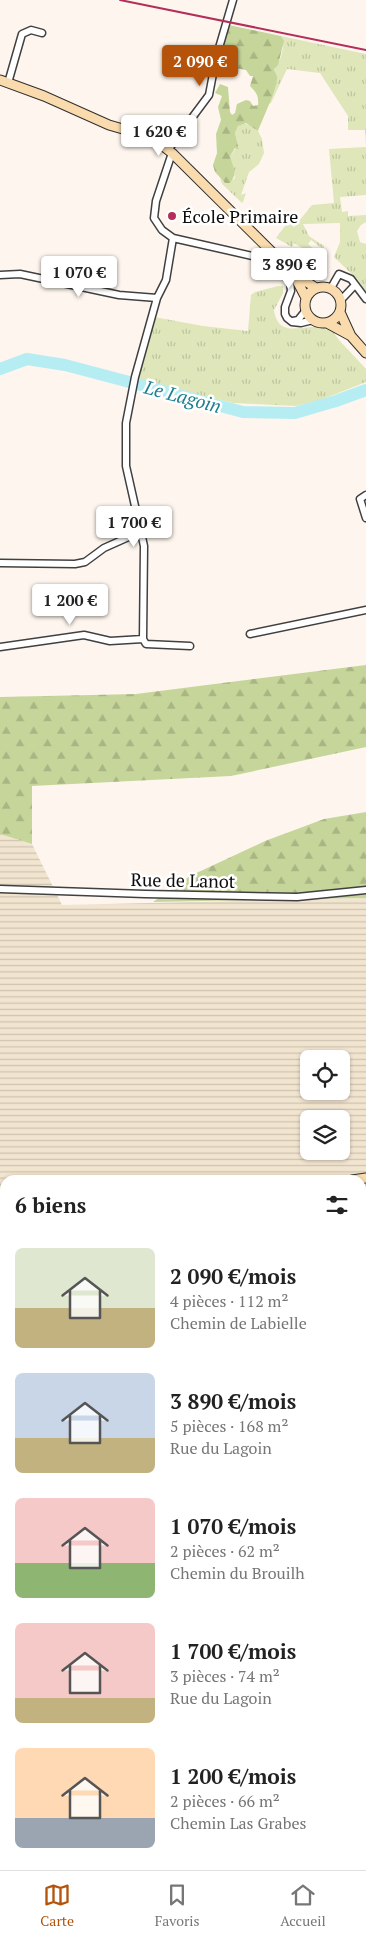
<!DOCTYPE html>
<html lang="fr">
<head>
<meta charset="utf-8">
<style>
	:root { --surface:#fff; --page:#f6f6f6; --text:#222; --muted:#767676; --line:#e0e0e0; --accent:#b45309 }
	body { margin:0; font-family:"PT Serif",serif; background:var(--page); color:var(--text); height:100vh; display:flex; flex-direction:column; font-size:19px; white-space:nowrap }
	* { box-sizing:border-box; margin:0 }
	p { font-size:16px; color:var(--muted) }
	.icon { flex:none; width:28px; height:28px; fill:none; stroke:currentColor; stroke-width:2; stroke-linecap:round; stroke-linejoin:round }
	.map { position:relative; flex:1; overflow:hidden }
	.panel { position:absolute; left:0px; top:1175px; width:366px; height:695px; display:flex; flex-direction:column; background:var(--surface); border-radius:15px 15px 0 0; box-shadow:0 1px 4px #0004 }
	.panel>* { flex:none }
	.fabs { position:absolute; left:300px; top:1050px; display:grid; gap:10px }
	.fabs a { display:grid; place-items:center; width:50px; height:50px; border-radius:8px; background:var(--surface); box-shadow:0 1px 4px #0004; font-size:25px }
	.price { position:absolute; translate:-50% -42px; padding:0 11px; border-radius:5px; background:#fff; color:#222; font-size:16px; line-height:32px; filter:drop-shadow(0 1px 2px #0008) }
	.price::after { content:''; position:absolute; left:50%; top:30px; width:15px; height:11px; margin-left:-8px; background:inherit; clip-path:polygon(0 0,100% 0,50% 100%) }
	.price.active { background:var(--accent); color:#fff }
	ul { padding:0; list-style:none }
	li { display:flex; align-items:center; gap:15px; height:125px; padding:0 15px }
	li span { display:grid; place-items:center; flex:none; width:140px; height:100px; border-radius:8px; color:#555 }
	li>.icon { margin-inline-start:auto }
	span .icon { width:60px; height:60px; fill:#fffc; stroke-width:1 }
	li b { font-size:21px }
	h2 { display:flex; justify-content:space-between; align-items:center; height:60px; padding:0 15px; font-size:21px }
	.menu { display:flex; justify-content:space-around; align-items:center; height:70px; border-top:1px solid var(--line); background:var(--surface); font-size:14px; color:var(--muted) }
	.menu a { display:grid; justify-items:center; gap:2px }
	.menu .active { color:var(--accent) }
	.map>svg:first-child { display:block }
	.farmland { fill:url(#farmland-rules); fill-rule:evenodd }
	.grass { fill:url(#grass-tufts) }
	.forest { fill:url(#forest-firs) }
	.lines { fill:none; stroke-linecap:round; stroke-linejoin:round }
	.river { stroke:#b6edf2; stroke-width:12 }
	.street-casing { stroke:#404040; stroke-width:9 }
	.secondary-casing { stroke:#2f2f2f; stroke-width:11 }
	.street { stroke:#fff; stroke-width:6 }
	.secondary { stroke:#fadbad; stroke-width:9 }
	.rail { stroke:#b42e5b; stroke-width:2 }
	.poi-dot { fill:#b42e5b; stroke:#fff; stroke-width:2 }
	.labels { text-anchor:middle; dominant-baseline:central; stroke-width:5; stroke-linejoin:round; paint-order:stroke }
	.poi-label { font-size:18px; fill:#0d0d0d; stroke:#fff; text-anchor:start }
	.street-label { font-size:18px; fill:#0d0d0d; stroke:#fff }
	.water-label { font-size:19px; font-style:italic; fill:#1d7f90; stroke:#fff }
</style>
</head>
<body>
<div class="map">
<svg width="366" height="1870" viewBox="0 0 366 1870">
	<defs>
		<pattern id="farmland-rules" width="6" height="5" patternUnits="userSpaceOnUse" patternTransform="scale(1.25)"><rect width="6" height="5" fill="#f2e5d0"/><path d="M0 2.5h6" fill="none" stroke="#cec3b1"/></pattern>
		<pattern id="grass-tufts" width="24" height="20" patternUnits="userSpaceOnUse" patternTransform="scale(1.25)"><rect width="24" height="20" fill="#dee6ba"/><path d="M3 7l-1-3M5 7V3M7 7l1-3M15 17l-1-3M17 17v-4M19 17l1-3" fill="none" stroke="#bdc49f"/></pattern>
		<pattern id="forest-firs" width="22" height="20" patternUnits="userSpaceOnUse" patternTransform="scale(1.25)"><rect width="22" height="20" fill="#c6d69a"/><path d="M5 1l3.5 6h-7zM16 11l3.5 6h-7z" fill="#a9b684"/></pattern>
	</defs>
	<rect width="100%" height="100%" fill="#fef6ee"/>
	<path class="farmland" d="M0 834 32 844 62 905 366 898V1211L361 1215V1180H5V1254L0 1255ZM309 1059H341V1091H309ZM309 1119H341V1151H309Z"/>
	<path class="grass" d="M281 36 366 54V195L340 197 342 212 348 211V216L366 215V222L361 225 357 231 360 242 366 244V292L358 280 334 257 340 242V223L303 224 309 236 324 246V250L311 240 308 244 321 256 319 258 294 243 292 247 276 238 288 222 294 227 312 205 334 203 329 149 366 147 365 130H348V116L320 73 287 69 271 103 268 104C270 95 278 86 277 76 276 74 274 71 274 68 281 62 286 45 281 36Z
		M243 123 252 126 258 131 262 139 264 153 259 164 249 172 241 195 246 193 243 202 242 203 222 184 220 178 225 183H229L235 178 230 156 236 148 239 150 235 133 238 126Z
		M278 286H283V293L274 310C279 345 313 317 332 331 335 333 337 338 339 340 348 350 357 359 366 369V382L318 401 296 406 233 403 137 379 154 317 203 326 248 331 251 295 255 292Z"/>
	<path class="forest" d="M229 25 281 36 284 41 278 65 274 69C274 71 276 73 277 76 279 85 262 120 258 131L246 123 238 126 235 133 239 150 235 148 230 156C233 167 238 174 230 183H225L215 172 213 165 217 153 216 134 221 120 218 107 222 96 215 93 220 84 228 87 230 112 232 115 235 113 237 104 246 100 250 101 253 106 258 105C259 96 256 92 250 86L253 76H250L246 70C235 68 227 68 217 75L216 73Z
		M366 665V747L231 776 32 786V844L0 834V697L136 694Z
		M366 812V898L153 902 190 876 265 841 324 819Z
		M366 1211V1348L361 1349V1215Z
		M5 1254V1391H0V1255Z"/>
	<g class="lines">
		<path class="river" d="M0 369 27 359 65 365 243 412 295 413 336 401 366 390
			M361 1601H366
			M0 1761 5 1762"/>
		<g class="street-casing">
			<path id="street" d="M8 83 22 34 31 30 42 33
				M168 150 209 95 216 58 233 0
				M172 153 156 201 154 218 162 230 173 238 270 260 290 282 291 291 285 307V314L287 318 292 322 301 323 313 320
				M173 238 166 280 157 298 135 377 126 423V466L144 546 143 639 146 644 190 646
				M0 275 20 274 119 295 157 298
				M331 288 339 274 351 279 366 299
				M341 300 355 285
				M293 321 298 320 306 310
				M366 495 360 499 366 518
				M0 563 75 564 85 562 104 548 142 531
				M250 634 366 610
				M0 647 84 635 110 641 143 639
				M0 889 145 894 297 897 366 890
				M0 1492 5 1491
				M0 1589 5 1588
				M0 1636 5 1638
				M0 1704 5 1703
				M361 1744 366 1742
				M0 1856 5 1851
				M107 1865 108 1870"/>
		</g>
		<g class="secondary-casing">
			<path id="secondary" d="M0 80 44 96 109 125 140 134 155 140 172 153 293 273 316 288
				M294 275 306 298
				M305 305a18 18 0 1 1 36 0a18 18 0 1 1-36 0Z
				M340 312 351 336 366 353
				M327 323 351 336
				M352 1180 366 1178
				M0 1204 5 1205"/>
		</g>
		<use href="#street" class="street"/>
		<use href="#secondary" class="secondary"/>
		<path class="rail" d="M120 0 366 50"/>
	</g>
	<circle class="poi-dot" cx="172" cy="216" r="5"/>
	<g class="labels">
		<g class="poi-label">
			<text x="182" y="216">École Primaire</text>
		</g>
		<g class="street-label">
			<text transform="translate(183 880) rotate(1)">Rue de Lanot</text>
		</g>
		<g class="water-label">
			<text transform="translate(183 396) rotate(15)">Le Lagoin</text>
		</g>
	</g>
</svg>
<div class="fabs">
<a><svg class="icon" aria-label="locate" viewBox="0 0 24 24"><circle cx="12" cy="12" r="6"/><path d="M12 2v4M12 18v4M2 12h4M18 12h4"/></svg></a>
<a><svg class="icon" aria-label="layers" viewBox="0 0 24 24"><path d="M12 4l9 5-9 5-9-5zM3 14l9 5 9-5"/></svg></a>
</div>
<b class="price active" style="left:200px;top:87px">2 090 €</b>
<b class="price" style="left:159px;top:157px">1 620 €</b>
<b class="price" style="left:289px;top:290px">3 890 €</b>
<b class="price" style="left:79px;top:298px">1 070 €</b>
<b class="price" style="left:134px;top:548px">1 700 €</b>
<b class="price" style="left:70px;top:626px">1 200 €</b>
<section class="panel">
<h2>6 biens<svg class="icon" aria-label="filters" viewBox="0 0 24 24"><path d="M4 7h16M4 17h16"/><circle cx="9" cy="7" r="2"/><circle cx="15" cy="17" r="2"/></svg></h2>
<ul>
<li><span style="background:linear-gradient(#dfe7d0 60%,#c2b280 0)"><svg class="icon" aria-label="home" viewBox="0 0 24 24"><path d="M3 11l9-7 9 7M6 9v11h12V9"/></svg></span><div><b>2 090 €/mois</b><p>4 pièces · 112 m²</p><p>Chemin de Labielle</p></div></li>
<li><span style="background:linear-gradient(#c9d6e8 65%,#c2b280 0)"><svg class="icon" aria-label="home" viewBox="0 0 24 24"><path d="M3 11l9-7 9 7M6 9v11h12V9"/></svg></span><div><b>3 890 €/mois</b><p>5 pièces · 168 m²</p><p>Rue du Lagoin</p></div></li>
<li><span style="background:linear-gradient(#f6c9c9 65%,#8fb573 0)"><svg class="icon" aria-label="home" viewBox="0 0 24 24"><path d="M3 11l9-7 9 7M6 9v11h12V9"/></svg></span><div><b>1 070 €/mois</b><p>2 pièces · 62 m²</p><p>Chemin du Brouilh</p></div></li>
<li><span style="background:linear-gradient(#f6c9c9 75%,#c2b280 0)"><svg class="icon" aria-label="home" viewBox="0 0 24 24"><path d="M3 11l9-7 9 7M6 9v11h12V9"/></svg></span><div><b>1 700 €/mois</b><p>3 pièces · 74 m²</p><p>Rue du Lagoin</p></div></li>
<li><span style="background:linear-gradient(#ffd9b3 70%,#9aa5b1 0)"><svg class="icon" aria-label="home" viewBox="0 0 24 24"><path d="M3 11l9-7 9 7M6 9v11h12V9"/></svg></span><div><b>1 200 €/mois</b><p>2 pièces · 66 m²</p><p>Chemin Las Grabes</p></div></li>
</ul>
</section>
</div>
<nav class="menu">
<a class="active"><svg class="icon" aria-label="map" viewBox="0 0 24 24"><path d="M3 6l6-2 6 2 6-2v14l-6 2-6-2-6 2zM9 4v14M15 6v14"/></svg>Carte</a>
<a><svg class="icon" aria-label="saved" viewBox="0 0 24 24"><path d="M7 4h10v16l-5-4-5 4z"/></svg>Favoris</a>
<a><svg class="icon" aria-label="home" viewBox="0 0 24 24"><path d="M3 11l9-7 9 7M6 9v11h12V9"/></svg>Accueil</a>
</nav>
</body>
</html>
